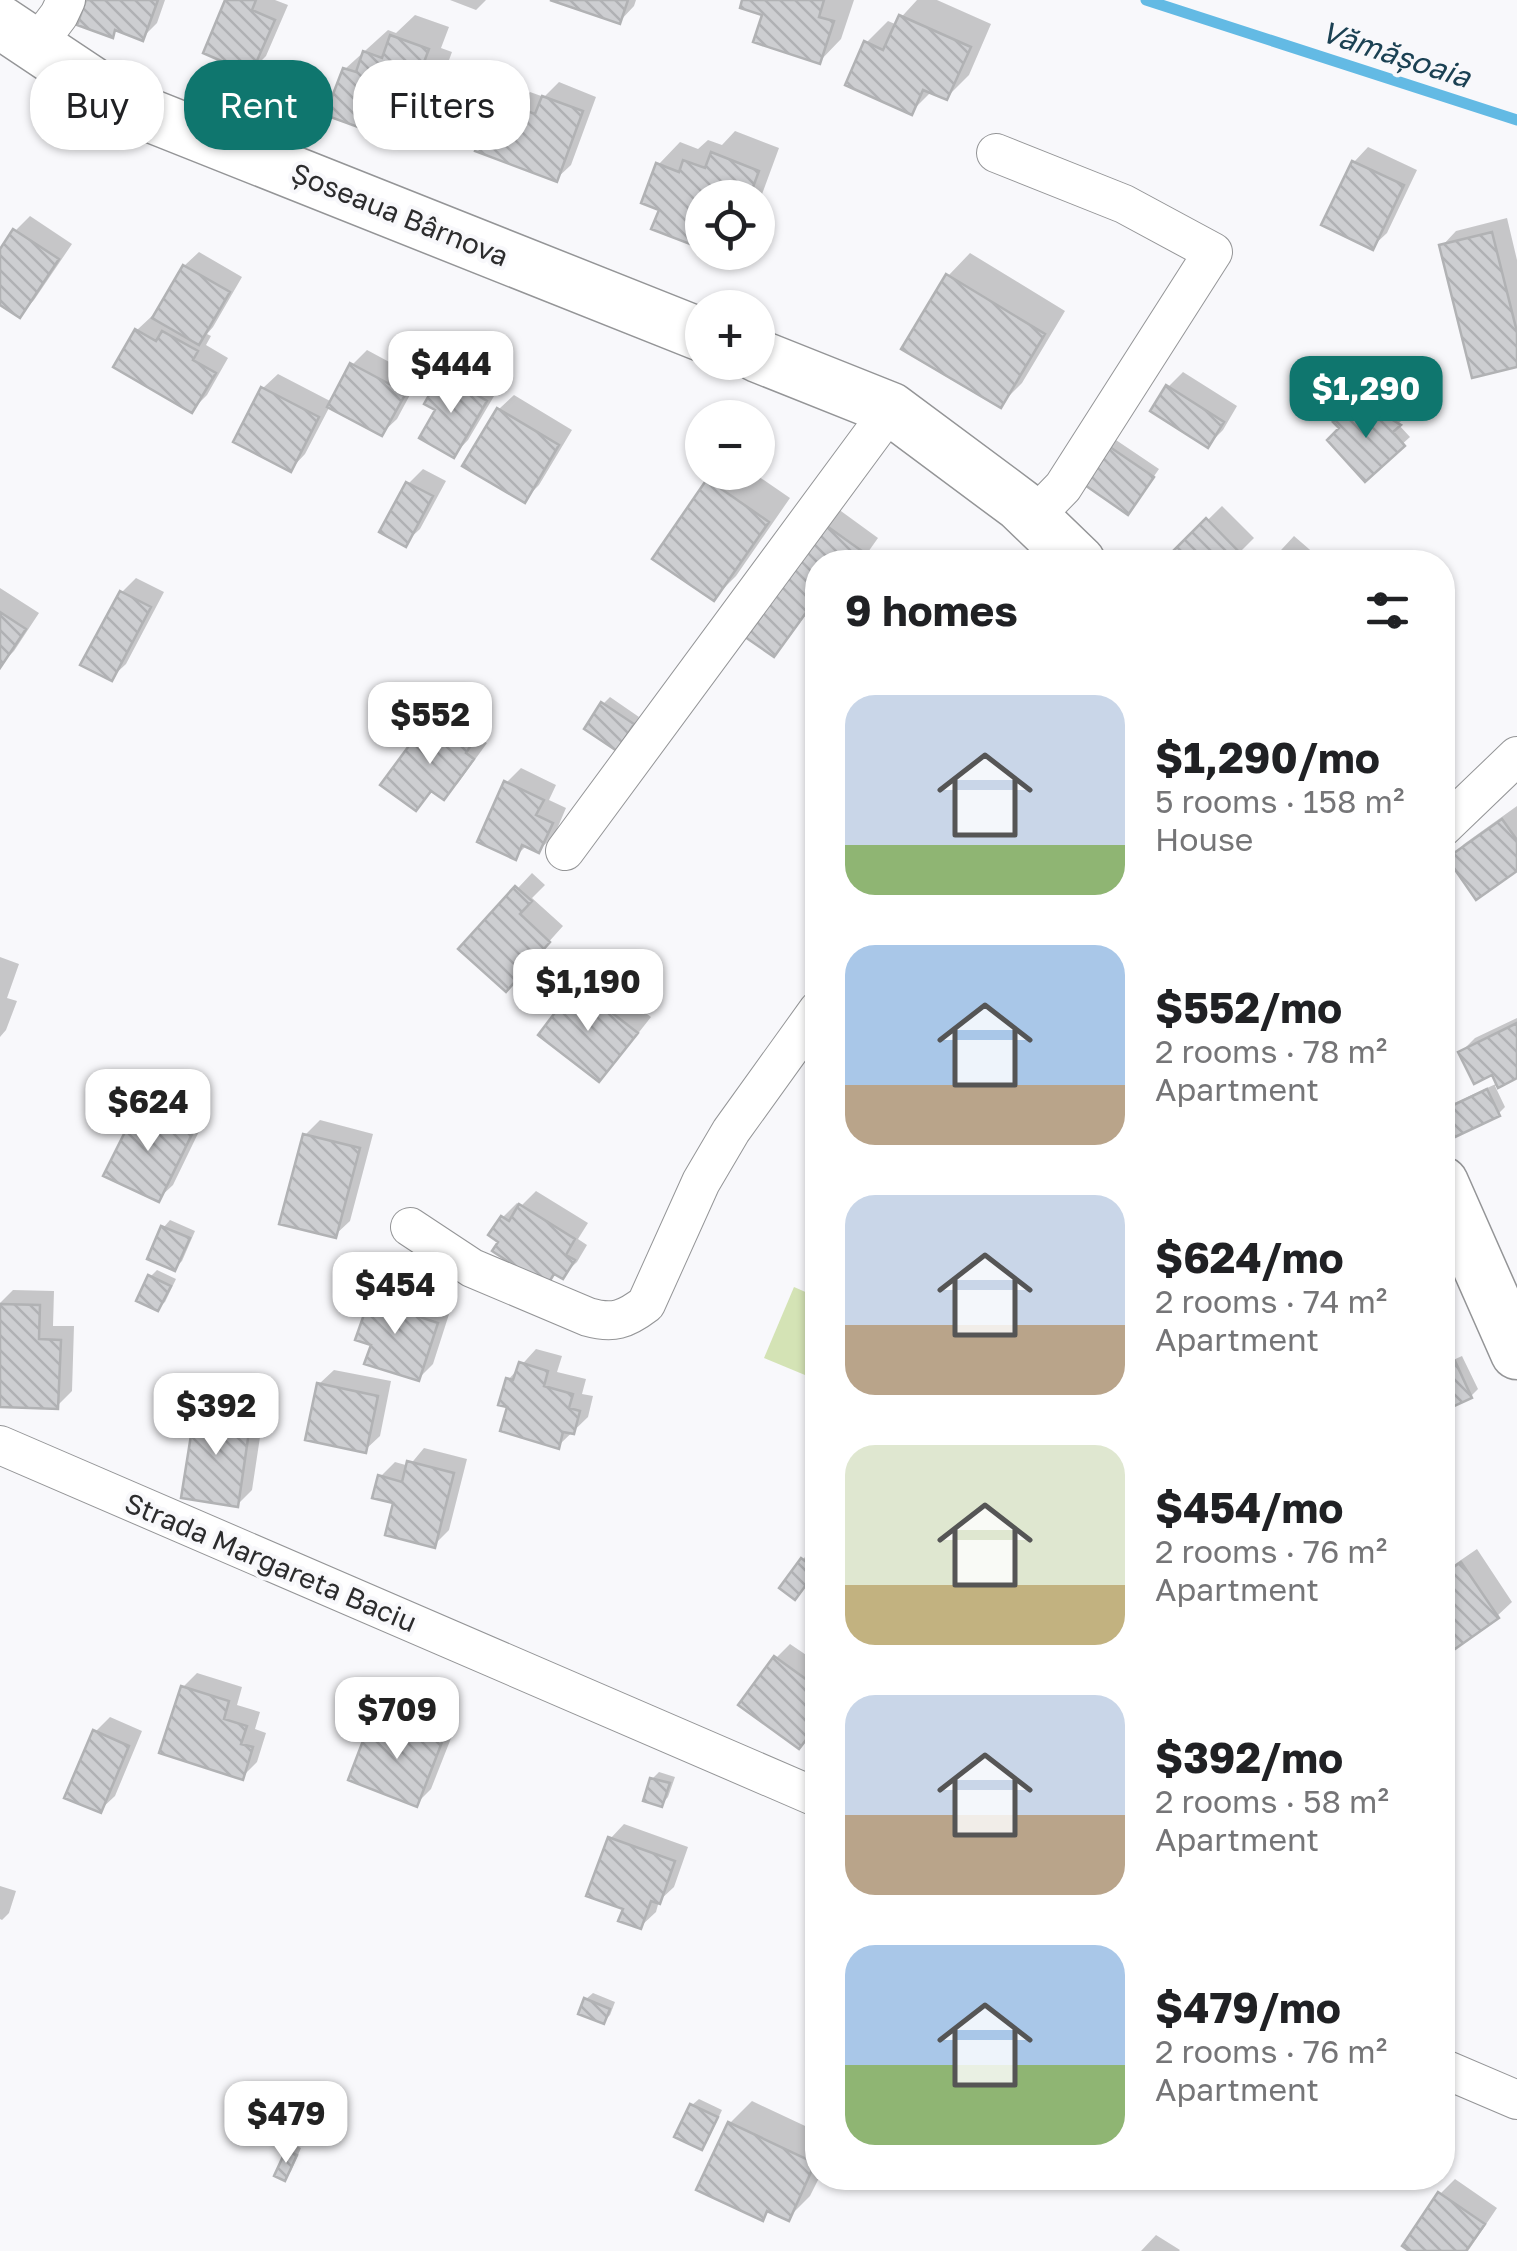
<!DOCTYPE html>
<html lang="en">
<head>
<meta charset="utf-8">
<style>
	:root { --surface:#fff; --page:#f2f2f2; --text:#202124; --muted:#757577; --accent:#0f766e }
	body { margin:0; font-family:"Golos Text",sans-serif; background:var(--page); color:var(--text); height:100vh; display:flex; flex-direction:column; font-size:38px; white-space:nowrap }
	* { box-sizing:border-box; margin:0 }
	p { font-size:32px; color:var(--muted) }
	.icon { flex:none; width:55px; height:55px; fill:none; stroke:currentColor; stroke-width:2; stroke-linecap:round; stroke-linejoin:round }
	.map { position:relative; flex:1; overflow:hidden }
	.details { position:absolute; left:805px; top:550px; width:650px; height:1640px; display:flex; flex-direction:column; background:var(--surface); border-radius:40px; box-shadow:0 2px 8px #0004 }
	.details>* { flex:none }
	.banner { position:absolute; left:30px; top:60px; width:625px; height:90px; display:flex; gap:20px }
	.buttons { position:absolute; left:685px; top:180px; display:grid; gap:20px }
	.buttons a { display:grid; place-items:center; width:90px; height:90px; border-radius:50%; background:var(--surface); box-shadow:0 2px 8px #0004; font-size:50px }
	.price { position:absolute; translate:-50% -85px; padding:0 22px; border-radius:20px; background:#fff; color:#222; font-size:32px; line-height:65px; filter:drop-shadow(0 2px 5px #0008) }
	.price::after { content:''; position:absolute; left:50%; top:60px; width:30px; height:22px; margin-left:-15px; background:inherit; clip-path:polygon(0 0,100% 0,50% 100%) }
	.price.current { background:var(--accent); color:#fff }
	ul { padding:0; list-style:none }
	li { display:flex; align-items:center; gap:30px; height:250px; padding:0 40px }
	li span { display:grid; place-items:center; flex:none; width:280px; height:200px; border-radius:30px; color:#555 }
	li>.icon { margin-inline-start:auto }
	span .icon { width:120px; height:120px; fill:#fffc; stroke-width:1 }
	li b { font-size:42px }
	h2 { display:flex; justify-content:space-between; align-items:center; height:120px; padding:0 40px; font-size:42px }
	.tag { padding:0 35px; border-radius:40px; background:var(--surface); box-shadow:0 2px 8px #0004; font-size:35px; line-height:90px }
	.tag.current { background:var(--accent); color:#fff }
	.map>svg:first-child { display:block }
	.green { fill:#d4e3b5 }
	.shadow { fill:#0003 }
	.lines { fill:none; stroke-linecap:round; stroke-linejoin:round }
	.stream { stroke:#63bae4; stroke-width:11 }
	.building { fill:url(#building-back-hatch); stroke:#b1b2b4; stroke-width:2.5 }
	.minor-casing { stroke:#949597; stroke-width:40 }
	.secondary-casing { stroke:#949597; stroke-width:55 }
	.minor { stroke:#fff; stroke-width:38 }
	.secondary { stroke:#fff; stroke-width:52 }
	.labels { text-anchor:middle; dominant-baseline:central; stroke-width:8; stroke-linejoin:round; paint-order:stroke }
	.street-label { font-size:28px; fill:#2c2c2d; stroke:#f8f8fb }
	.water-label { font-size:30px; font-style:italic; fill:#1b4153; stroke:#f8f8fb }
</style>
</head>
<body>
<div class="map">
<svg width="1517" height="2251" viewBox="0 0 1517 2251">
	<defs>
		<pattern id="building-back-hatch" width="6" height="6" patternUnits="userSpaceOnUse" patternTransform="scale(2.5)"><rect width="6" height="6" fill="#cdced1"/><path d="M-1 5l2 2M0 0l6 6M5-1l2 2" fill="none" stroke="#b0b1b4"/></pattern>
	</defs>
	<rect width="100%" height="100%" fill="#f8f8fb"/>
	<path class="green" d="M794 1287 817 1297V1380L764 1358Z"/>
	<path class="shadow" d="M89 0H165L157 23 142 38 118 29 112 35Z
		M228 0H275L288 5 266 56 251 71Z
		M450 0H486L476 10Z
		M558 0H636L634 6 620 21Z
		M745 0H854L841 39 819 62Z
		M917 0H937L991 24 969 75 947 97 932 91 911 112 866 43 888 21 895 24Z
		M415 15 449 27 441 48 452 52 432 106 410 128 399 124 387 135 345 69 388 30 396 33Z
		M559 82 596 97 571 165 556 179 492 112 507 97 520 102 530 92 544 97Z
		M735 131 779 148 758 205V198H702V235L694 243 662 208 658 165 680 142 698 149 708 140 722 145Z
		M1368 147 1417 170 1387 233 1372 247 1354 162Z
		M30 216 72 244 34 300 20 315 0 302V254L15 231Z
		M1507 218 1517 260V364L1442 246 1456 231Z
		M199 252 242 277 213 327 207 334 211 336 206 345 228 358 207 395 192 410 137 330 152 316 155 318 184 266Z
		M970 253 1065 311 1022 383 1000 405 948 276Z
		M367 350 419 378 397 419 382 433 330 406 305 454 291 469 263 388 278 374 332 402 352 365Z
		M458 361 500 386 468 440 454 455 443 376Z
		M1183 372 1237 406 1223 430 1208 445 1168 387Z
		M514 395 572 430 539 485 524 500 499 409Z
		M1368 403H1382L1405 417 1398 424 1410 437 1365 478 1337 422 1356 407Z
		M1113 438 1159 469 1134 505 1106 444Z
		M423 469 446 481 420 529 405 543 408 484Z
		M716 472H752L790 498 736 576 714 598 708 480Z
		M834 506 878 538 861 562H818V598L788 639 773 654Z
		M1222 506 1254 538 1230 562H1165Z
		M1294 536 1324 562H1270Z
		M136 578 164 592 126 664 111 678 122 592Z
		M0 588 39 613 14 651 0 665Z
		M610 697 639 717 623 741 603 704Z
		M460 707 486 726 478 737 487 743 458 783 444 797 434 790 416 808V741L431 726 438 732Z
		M521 768 556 785 549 800 566 808 554 836 539 850 527 845 515 857 506 783Z
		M1517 806V868L1450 858 1464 844Z
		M532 873 545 885 532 898 563 926 520 974 462 948Z
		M0 957 19 964 7 998 17 1001 6 1030 0 1037Z
		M592 972 651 1017 614 1064 599 1079 578 987Z
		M1517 1018V1075L1495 1086 1505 1107 1498 1114 1446 1111 1452 1104 1498 1083 1493 1072 1461 1052 1475 1038Z
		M155 1092 206 1117 173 1185 158 1199 140 1107Z
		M320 1120 373 1134 350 1221 335 1235 305 1135Z
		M536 1191 588 1223 578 1239 587 1245 577 1262 562 1276 556 1272 548 1281 516 1263 501 1241 503 1217 517 1203 522 1205Z
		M170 1220 195 1231 182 1261 175 1268 151 1258 164 1227Z
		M157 1270 176 1279 165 1302 158 1308 150 1277Z
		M390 1273 405 1278 400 1291 451 1308 433 1364 418 1379 374 1343 376 1288Z
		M13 1290 54 1291 53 1326H74L72 1391 57 1406 0 1404V1303Z
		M536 1349 562 1356 557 1372 586 1379 582 1394 593 1396 588 1417 558 1446 508 1380Z
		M1462 1356 1478 1389 1471 1396 1442 1392V1365Z
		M334 1370 391 1381 380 1436 365 1450 319 1384Z
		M212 1396 265 1404 252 1490 237 1505 197 1411Z
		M424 1448 467 1459 449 1530 434 1545 396 1502 380 1477 395 1462 409 1466Z
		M1477 1549 1512 1602 1497 1616 1442 1626V1573Z
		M809 1553 818 1559V1568L801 1590 802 1560Z
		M790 1644 818 1663V1725L798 1746 776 1658Z
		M197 1673 242 1687 237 1705 260 1712 255 1729 266 1733 257 1762 242 1777 183 1687Z
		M424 1710 457 1723 431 1789 416 1804 371 1726 386 1711 412 1722Z
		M110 1717 142 1731 115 1796 100 1810 95 1732Z
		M659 1772 675 1777 668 1797 662 1804 652 1779Z
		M624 1824 688 1847 674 1887 659 1901 656 1912 641 1926 626 1908 610 1839Z
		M0 1886 16 1891 9 1913 2 1920 0 1919Z
		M593 1993 615 2002 610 2015 603 2022 586 1999Z
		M699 2099 722 2110 708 2140 702 2147 692 2105Z
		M752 2101 818 2132 819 2178 810 2196 788 2218 770 2210 762 2218 730 2123Z
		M295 2145 301 2148 291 2171 284 2178 288 2152Z
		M1455 2179 1497 2208 1468 2251H1413L1440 2194Z
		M1156 2235 1180 2250 1179 2251H1141Z"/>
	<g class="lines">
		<path class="stream" d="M1146 0 1517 120"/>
	</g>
	<path class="building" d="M86 0H158L143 41 115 30 113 38 77 25Z
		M225 0H256L252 10 275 20 251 74 203 53Z
		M550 0H628L620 24Z
		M742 0H824L819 17 834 21 820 64 753 42 762 15 740 8Z
		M899 15 971 47 947 100 923 90 912 115 845 85 864 41 883 50Z
		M390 35 429 49 421 70 431 75 410 131 393 124 388 138 325 115 343 68 356 72 363 51 382 58Z
		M542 96 583 111 557 182 475 151 490 111 508 117 513 106 535 114Z
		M711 152 759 171 749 198H702V227L695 246 651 229 659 210 641 203 656 163 679 172 683 160 705 168Z
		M1352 161 1404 185 1373 250 1321 225Z
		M13 229 59 259 20 318 0 305V249Z
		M1492 232 1517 332V367L1472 378 1439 245Z
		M183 265 230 292 199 345 152 318Z
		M946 274 1045 334 1001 408 901 349Z
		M135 329 156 341 162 331 198 351 193 360 216 373 192 413 113 367Z
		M350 363 406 393 382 436 327 407Z
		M441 374 487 401 454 458 419 438 435 410 424 404Z
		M1166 385 1224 422 1208 448 1150 411Z
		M261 387 319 417 291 472 233 442Z
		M497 408 559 445 525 503 462 466Z
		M1360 409H1374L1401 425 1393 432 1405 446 1365 482 1327 440 1339 428 1333 422Z
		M1104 443 1154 477 1128 515 1079 481Z
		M707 479 769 522 714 601 652 559Z
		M406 482 433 496 406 547 379 532Z
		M1206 518 1242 555 1234 562H1162Z
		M817 519 866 554 860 562H818V596L774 657 745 637Z
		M120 591 151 607 112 681 80 665Z
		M0 612 26 629 0 668Z
		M601 702 634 724 617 751 584 729Z
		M443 719 473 742 466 753 474 759 444 800 431 791 416 811 380 785 414 739 424 746Z
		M504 781 544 800 536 815 553 823 539 853 522 845 516 860 477 842Z
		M1502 819 1517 840V871L1476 900 1447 858Z
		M515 886 532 901 520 914 550 942 506 992 458 949Z
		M576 985 638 1033 599 1082 538 1035Z
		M1517 1023V1078L1498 1088 1492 1075 1474 1084 1458 1052Z
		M1487 1089 1500 1116 1455 1137 1443 1110Z
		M138 1106 193 1132 159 1202 103 1176Z
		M303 1134 360 1148 336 1238 279 1224Z
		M519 1204 575 1239 566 1255 575 1260 563 1279 554 1274 548 1284 508 1270 512 1264 492 1251 498 1242 488 1235 501 1216 509 1221Z
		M161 1226 190 1238 175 1271 147 1259Z
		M148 1275 171 1286 158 1311 136 1301Z
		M374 1286 392 1292 387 1306 438 1323 419 1381 364 1364 371 1345 355 1340Z
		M0 1304 40 1305 39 1339 61 1340 58 1409 0 1407Z
		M1455 1361 1472 1398 1448 1409 1442 1398V1367Z
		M519 1362 548 1371 544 1386 573 1394 569 1408 580 1411 574 1434 563 1432 559 1449 500 1431 507 1407 498 1405 506 1378 513 1380Z
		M317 1383 378 1396 366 1453 305 1440Z
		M195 1410 251 1418 238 1507 181 1498Z
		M407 1461 454 1473 435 1548 385 1535 393 1503 372 1498 378 1475 402 1482Z
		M801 1558 817 1570 795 1600 779 1588Z
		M1461 1562 1499 1618 1455 1649 1442 1631V1575Z
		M774 1656 818 1688V1724L799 1749 738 1705Z
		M181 1686 229 1701 224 1719 247 1726 241 1744 253 1747 243 1780 159 1753Z
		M407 1723 444 1737 417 1807 348 1780 369 1725 401 1737Z
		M93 1730 129 1746 101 1813 64 1798Z
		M650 1778 670 1783 662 1807 643 1801Z
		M608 1837 675 1861 660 1904 651 1901 641 1929 618 1921 623 1909 586 1896Z
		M584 1998 610 2009 604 2024 578 2014Z
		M690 2104 718 2117 702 2150 674 2137Z
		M728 2122 815 2163 789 2221 767 2211 763 2221 696 2190Z
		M286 2150 297 2155 285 2181 274 2176Z
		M1438 2192 1485 2224 1466 2251H1409L1402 2246Z"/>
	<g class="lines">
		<g class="minor-casing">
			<path id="minor" d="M35 47 59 15 66 0
				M996 153 1124 204 1213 252 1063 487 1033 518
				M1442 828 1517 756
				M565 851 891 409
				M410 1227 472 1268 588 1317C613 1324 625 1320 646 1304L701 1182 731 1131 818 1010
				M0 1445 818 1798
				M1442 2068 1517 2100"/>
		</g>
		<g class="secondary-casing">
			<path id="secondary" d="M0 22 126 106 702 335
				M758 356 891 409 1020 505 1079 562
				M1442 1183 1517 1353"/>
		</g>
		<use href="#minor" class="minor"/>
		<use href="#secondary" class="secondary"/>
	</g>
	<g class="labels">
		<g class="street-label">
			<text transform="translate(400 214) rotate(22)">Șoseaua Bârnova</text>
			<text transform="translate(271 1562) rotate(23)">Strada Margareta Baciu</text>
		</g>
		<g class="water-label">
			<text transform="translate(1396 54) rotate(18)">Vămășoaia</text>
		</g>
	</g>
</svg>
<div class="buttons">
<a><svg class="icon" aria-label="locate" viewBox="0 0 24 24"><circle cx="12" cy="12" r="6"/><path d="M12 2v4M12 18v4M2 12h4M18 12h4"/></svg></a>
<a>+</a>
<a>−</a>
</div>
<b class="price" style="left:451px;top:416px">$444</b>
<b class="price current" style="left:1366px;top:441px">$1,290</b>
<b class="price" style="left:430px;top:767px">$552</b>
<b class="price" style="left:588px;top:1034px">$1,190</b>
<b class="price" style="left:148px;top:1154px">$624</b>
<b class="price" style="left:395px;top:1337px">$454</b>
<b class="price" style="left:216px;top:1458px">$392</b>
<b class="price" style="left:397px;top:1762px">$709</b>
<b class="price" style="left:286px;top:2166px">$479</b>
<div class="banner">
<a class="tag">Buy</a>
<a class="tag current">Rent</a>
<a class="tag">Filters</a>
</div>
<section class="details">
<h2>9 homes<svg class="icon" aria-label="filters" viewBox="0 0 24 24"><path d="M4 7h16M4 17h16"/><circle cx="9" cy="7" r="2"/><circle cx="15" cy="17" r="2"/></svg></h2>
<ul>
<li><span style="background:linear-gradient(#c9d6e8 75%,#8fb573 0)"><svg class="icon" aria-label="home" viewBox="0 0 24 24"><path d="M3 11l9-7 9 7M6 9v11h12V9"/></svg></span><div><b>$1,290/mo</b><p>5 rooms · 158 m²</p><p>House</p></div></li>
<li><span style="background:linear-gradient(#a9c7e8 70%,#b9a48a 0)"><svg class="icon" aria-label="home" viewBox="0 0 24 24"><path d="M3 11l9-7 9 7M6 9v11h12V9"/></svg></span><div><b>$552/mo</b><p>2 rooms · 78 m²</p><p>Apartment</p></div></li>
<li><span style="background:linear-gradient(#c9d6e8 65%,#b9a48a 0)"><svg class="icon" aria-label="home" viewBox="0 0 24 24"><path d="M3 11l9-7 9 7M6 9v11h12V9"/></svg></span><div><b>$624/mo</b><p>2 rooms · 74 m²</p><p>Apartment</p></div></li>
<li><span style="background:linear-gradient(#dfe7d0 70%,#c2b280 0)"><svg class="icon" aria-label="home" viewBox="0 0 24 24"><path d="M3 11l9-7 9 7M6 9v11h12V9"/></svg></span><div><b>$454/mo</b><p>2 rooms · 76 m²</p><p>Apartment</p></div></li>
<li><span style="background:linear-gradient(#c9d6e8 60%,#b9a48a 0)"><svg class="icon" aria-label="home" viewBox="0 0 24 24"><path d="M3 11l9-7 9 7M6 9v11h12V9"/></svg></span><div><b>$392/mo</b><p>2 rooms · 58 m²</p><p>Apartment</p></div></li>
<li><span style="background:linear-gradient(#a9c7e8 60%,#8fb573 0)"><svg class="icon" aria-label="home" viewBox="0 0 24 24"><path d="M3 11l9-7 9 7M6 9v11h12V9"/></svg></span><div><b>$479/mo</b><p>2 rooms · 76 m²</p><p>Apartment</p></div></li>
</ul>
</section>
</div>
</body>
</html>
